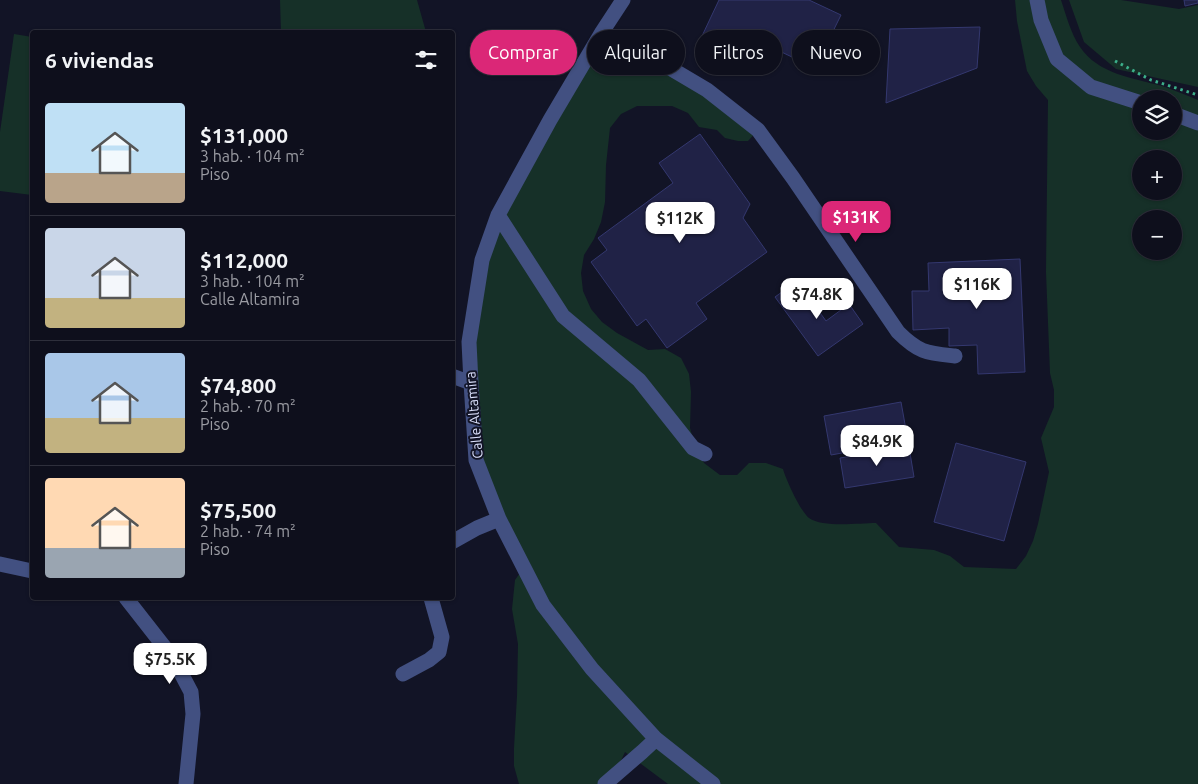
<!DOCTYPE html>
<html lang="es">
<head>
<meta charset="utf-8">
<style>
	:root { --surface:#0e0f1c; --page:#171825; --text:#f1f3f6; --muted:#9b9ca3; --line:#2e2f3b; --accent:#db2777 }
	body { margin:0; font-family:Ubuntu,sans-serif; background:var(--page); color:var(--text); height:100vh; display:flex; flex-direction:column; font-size:19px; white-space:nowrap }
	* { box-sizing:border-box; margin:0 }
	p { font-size:16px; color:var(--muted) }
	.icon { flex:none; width:28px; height:28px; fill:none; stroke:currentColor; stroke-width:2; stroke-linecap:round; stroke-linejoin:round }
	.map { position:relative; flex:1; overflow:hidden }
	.drawer { position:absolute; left:30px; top:30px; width:425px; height:570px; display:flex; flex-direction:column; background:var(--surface); border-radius:5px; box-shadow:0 1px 4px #0004,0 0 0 1px var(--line) }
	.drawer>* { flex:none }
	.guide { position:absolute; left:470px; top:30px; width:475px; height:45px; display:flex; gap:10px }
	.controls { position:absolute; left:1132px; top:90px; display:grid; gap:10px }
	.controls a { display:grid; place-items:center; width:50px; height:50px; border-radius:50%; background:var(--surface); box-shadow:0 1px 4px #0004,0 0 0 1px var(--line); font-size:25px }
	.price { position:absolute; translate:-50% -42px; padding:0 11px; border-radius:10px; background:#fff; color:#222; font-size:16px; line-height:32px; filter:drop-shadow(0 1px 2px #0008) }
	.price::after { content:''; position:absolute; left:50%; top:30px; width:15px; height:11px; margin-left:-8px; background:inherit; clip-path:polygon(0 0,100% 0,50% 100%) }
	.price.on { background:var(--accent); color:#fff }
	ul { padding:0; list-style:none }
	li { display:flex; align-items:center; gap:15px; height:125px; padding:0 15px }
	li+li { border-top:1px solid var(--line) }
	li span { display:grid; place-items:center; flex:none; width:140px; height:100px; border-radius:5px; color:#555 }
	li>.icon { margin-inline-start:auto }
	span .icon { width:60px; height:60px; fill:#fffc; stroke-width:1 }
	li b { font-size:21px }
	h2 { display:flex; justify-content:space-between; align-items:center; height:60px; padding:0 15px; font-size:21px }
	.tag { padding:0 18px; border-radius:22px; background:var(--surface); box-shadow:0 1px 4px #0004,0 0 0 1px var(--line); font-size:18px; line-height:45px }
	.tag.on { background:var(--accent); color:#fff }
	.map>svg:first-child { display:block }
	.green { fill:#163028; fill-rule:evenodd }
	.building { fill:#202246; stroke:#34386f }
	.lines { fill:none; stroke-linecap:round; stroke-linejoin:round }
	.path { stroke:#3caf8a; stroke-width:3; stroke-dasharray:2.5 4; stroke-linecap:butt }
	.minor { stroke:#425081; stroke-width:15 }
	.labels { text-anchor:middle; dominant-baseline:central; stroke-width:4; stroke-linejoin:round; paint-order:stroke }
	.street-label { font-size:14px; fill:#dbe0fc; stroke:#121426 }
</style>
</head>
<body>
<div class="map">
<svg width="1198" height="784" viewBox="0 0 1198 784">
	<rect width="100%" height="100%" fill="#121426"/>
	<path class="green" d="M280 0H417L426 32H281Z
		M1015 0H1061C1066 15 1071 34 1080 47 1098 74 1133 78 1162 86 1174 90 1186 95 1198 100V784H668L625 752 610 784H519L514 766V748L517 696 518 644 512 609 515 580 520 573 476 460 471 383 482 260 602 32 758 130 748 141H738L725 138 717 130 699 127 688 113 672 106H637L621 114 610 128 606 165 605 202 601 222 594 239 584 255 581 273 583 291 591 309 602 322 617 333 648 350 665 349 681 358 689 374 691 392 690 428 695 446 704 463 720 475H737L749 463H766L783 469C786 480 801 512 809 518 823 528 859 523 876 523L899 547 934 550 950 556 964 567 1016 569 1026 556 1033 541 1038 524 1049 472 1041 438 1054 407V390L1050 373 1046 272 1048 100 1036 86 1027 71 1017 21ZM1141 99H1174V131H1141ZM1141 159H1174V191H1141ZM1141 219H1174V251H1141Z
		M1069 0H1121L1179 9 1198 5V87L1116 69 1084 42Z
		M14 34 32 37V195L0 191V132Z"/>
	<path class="building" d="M719 0H809L841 15 815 68 771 47 762 65 702 36Z
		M1184 0H1198V3L1185 6Z
		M980 27 977 68 886 103 890 29Z
		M700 134 750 204 743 218 767 252 696 303 707 319 667 348 646 319 637 326 591 262 607 250 598 238 673 183 659 163Z
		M1020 259 1025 372 978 374 977 345 949 346V328L913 330 912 291H929L928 263Z
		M797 281 826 321 849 304 863 324 818 356 775 297Z
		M901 402 908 441 831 455 824 416Z
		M956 443 1026 462 1004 541 934 522Z
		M909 447 914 477 845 488 840 458Z"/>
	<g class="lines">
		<path class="path" d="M1115 61 1151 80 1198 95"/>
		<path class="minor" d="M623 0 602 32 550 120 498 215 482 260 469 342 471 383 476 460 499 519 543 605 592 669 656 739 713 784
			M1037 0 1041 20 1057 59 1091 87 1141 103
			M602 32 653 58 707 90 758 130 793 178 898 332C919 353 927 353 955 356
			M1174 114 1198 123
			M498 215 563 316 639 380 693 448 705 454
			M452 376 471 383
			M452 542 477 528 499 519
			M0 564 32 571
			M126 598 173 658 191 692 193 714 186 784
			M403 674 429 660 439 652 442 637 431 598
			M605 784 642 752 656 739"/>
	</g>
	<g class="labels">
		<g class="street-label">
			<text transform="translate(474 415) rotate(-95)">Calle Altamira</text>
		</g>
	</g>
</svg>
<div class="controls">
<a><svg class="icon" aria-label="layers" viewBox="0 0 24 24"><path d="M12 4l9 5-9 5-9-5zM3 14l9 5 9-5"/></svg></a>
<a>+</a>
<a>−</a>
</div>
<b class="price on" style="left:856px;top:243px">$131K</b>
<b class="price" style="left:680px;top:244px">$112K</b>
<b class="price" style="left:977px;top:310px">$116K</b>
<b class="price" style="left:817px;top:320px">$74.8K</b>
<b class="price" style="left:877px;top:467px">$84.9K</b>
<b class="price" style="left:170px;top:685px">$75.5K</b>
<div class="guide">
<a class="tag on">Comprar</a>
<a class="tag">Alquilar</a>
<a class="tag">Filtros</a>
<a class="tag">Nuevo</a>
</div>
<section class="drawer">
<h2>6 viviendas<svg class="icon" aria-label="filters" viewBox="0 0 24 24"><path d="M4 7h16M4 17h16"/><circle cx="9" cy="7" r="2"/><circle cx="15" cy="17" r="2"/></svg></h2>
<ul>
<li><span style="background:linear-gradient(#bfe0f5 70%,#b9a48a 0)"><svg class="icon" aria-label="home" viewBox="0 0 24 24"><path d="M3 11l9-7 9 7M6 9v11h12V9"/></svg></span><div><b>$131,000</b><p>3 hab. · 104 m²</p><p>Piso</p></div></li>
<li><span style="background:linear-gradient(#c9d6e8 70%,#c2b280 0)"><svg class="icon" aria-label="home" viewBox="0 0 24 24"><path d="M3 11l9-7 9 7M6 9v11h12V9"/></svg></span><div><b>$112,000</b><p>3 hab. · 104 m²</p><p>Calle Altamira</p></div></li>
<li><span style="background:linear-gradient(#a9c7e8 65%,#c2b280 0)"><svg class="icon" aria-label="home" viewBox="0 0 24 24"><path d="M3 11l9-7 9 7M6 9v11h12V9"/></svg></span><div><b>$74,800</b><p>2 hab. · 70 m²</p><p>Piso</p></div></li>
<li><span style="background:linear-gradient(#ffd9b3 70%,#9aa5b1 0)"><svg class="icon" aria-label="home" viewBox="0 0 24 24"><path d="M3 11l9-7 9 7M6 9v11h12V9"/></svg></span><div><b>$75,500</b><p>2 hab. · 74 m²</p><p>Piso</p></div></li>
</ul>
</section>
</div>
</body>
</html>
